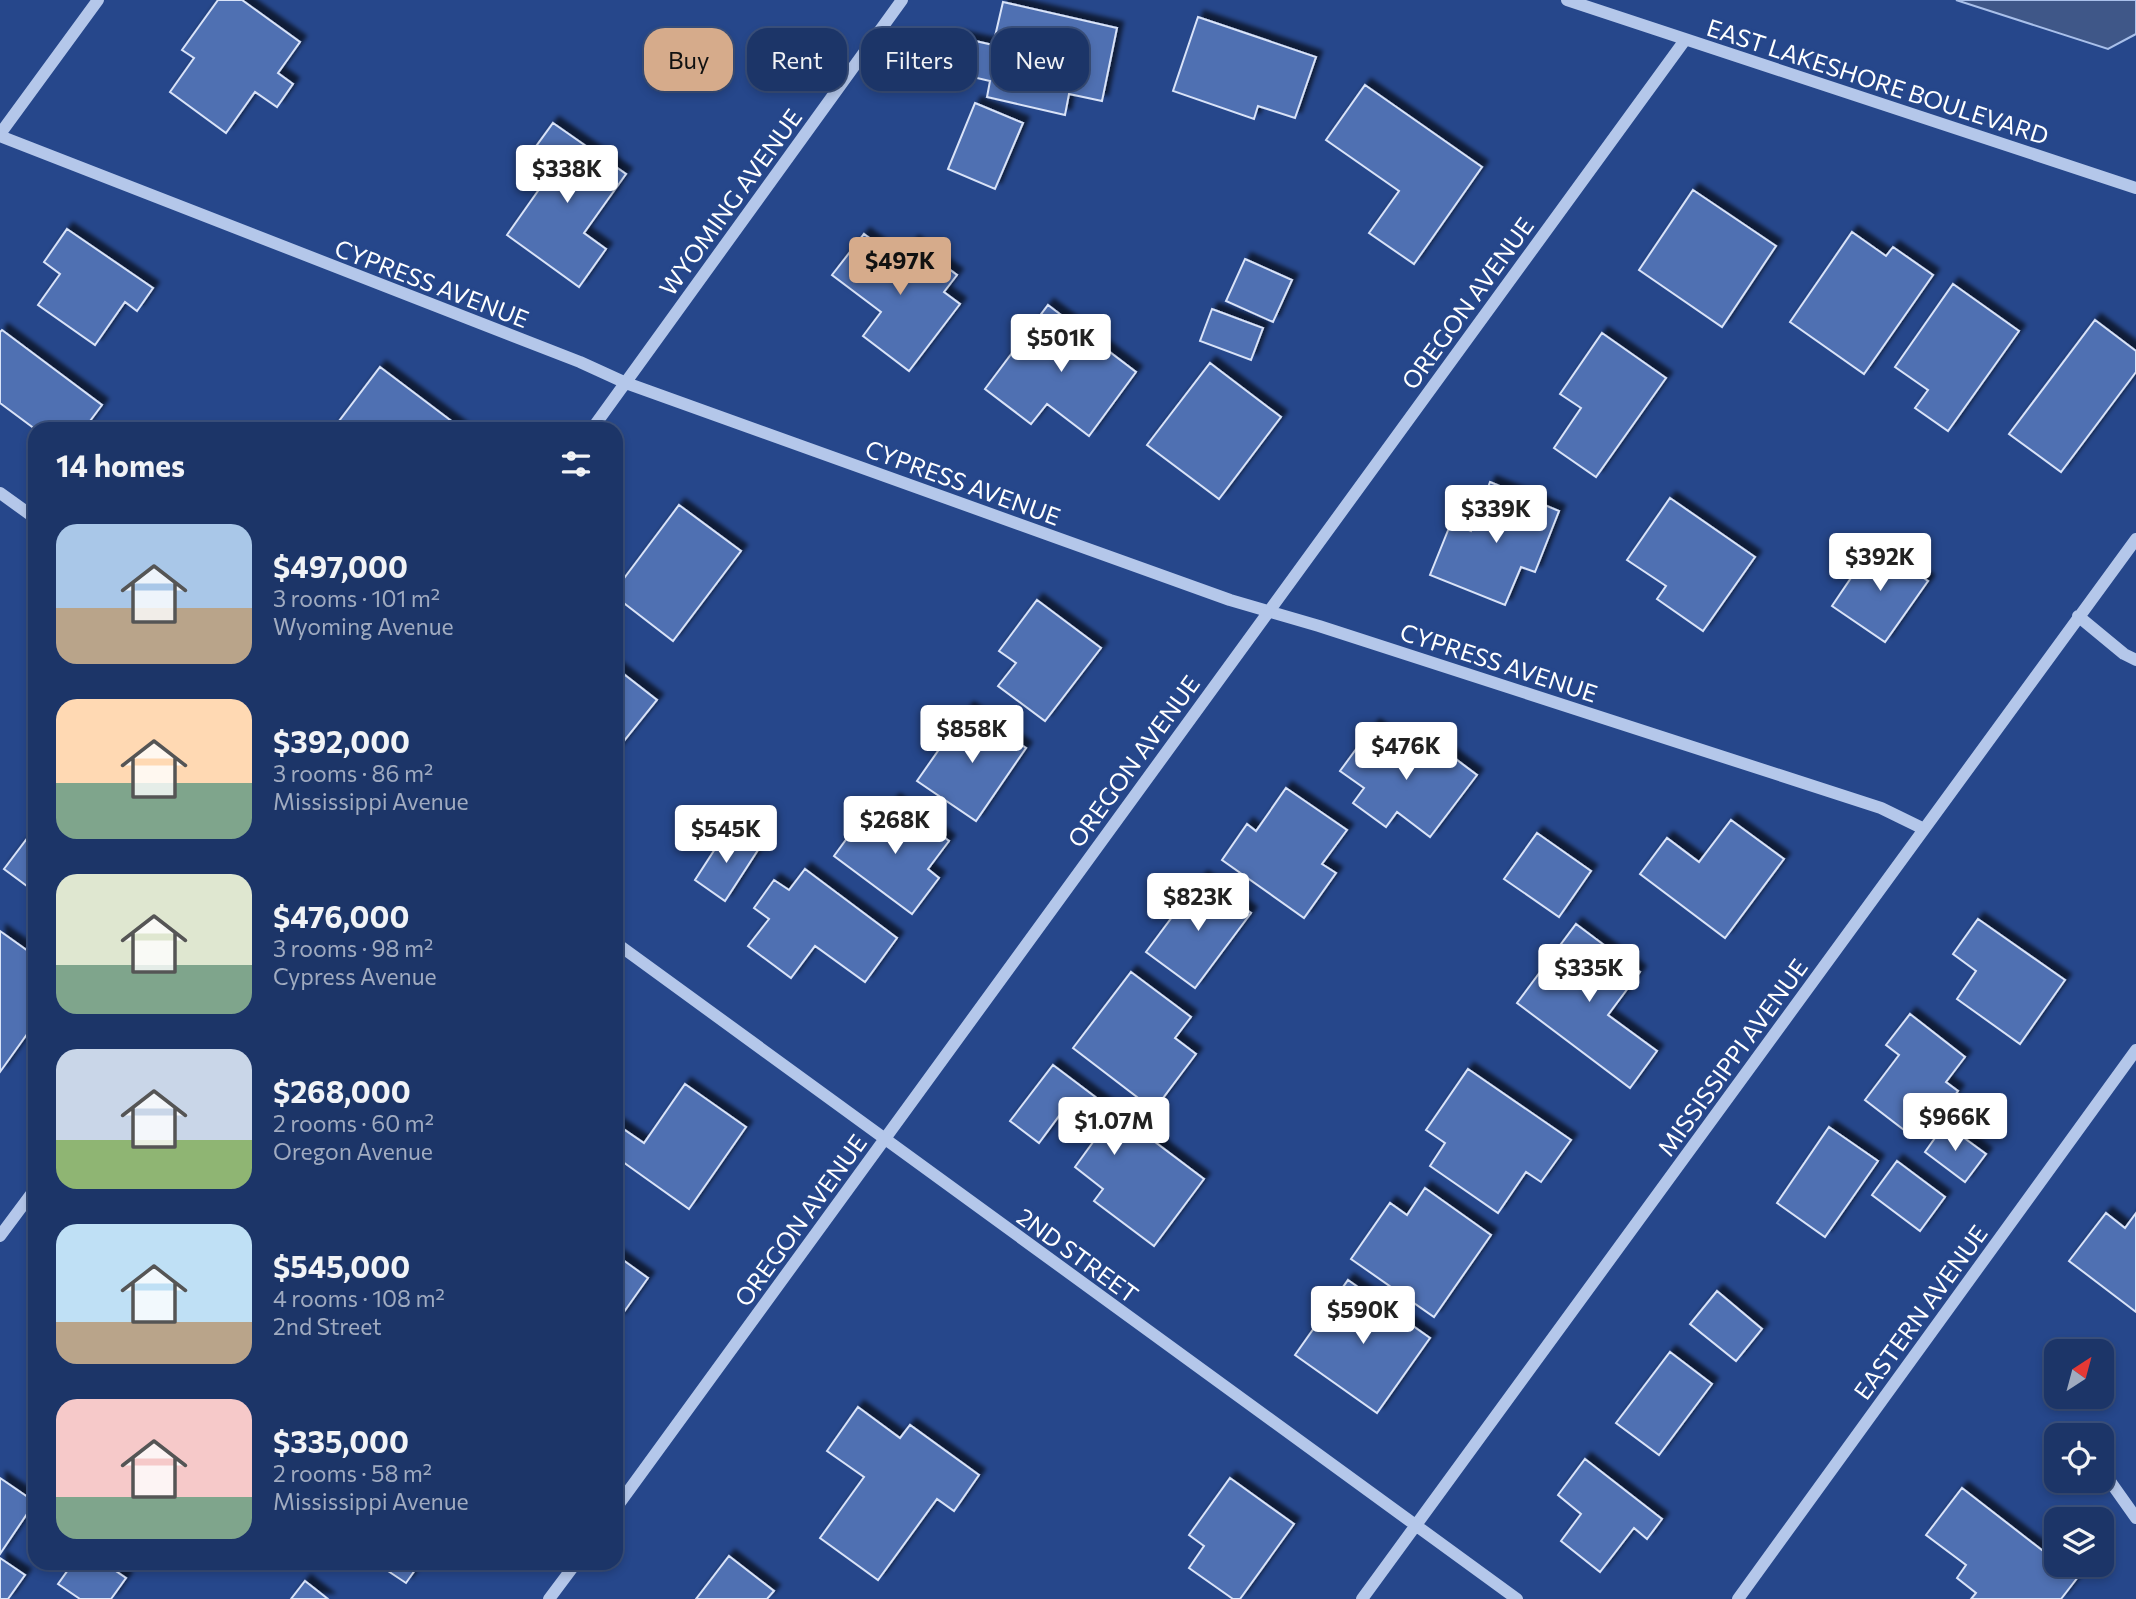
<!DOCTYPE html>
<html lang="en">
<head>
<meta charset="utf-8">
<style>
	:root { --surface:#1c3568; --page:#294071; --text:#f1f3f6; --muted:#a0abc0; --line:#3a507c; --accent:#d6ab8b }
	body { margin:0; font-family:Commissioner,sans-serif; background:var(--page); color:var(--text); height:100vh; display:flex; flex-direction:column; font-size:26px; white-space:nowrap }
	* { box-sizing:border-box; margin:0 }
	p { font-size:23px; color:var(--muted) }
	.icon { flex:none; width:38px; height:38px; fill:none; stroke:currentColor; stroke-width:2; stroke-linecap:round; stroke-linejoin:round }
	.map { position:relative; flex:1; overflow:hidden }
	.details { position:absolute; left:28px; top:422px; width:595px; height:1148px; display:flex; flex-direction:column; background:var(--surface); border-radius:21px; box-shadow:0 4px 10px #0003,0 0 0 2px var(--line) }
	.details>* { flex:none }
	.hud { position:absolute; left:644px; top:28px; width:665px; height:63px; display:flex; gap:14px }
	.needle { width:46px; rotate:36deg }
	.buttons { position:absolute; left:2044px; top:1339px; display:grid; gap:14px }
	.buttons a { display:grid; place-items:center; width:70px; height:70px; border-radius:14px; background:var(--surface); box-shadow:0 4px 10px #0003,0 0 0 2px var(--line); font-size:35px }
	.price { position:absolute; translate:-50% -60px; padding:0 16px; border-radius:7px; background:#fff; color:#222; font-size:23px; line-height:46px; filter:drop-shadow(0 2px 4px #0008) }
	.price::after { content:''; position:absolute; left:50%; top:42px; width:21px; height:16px; margin-left:-10px; background:inherit; clip-path:polygon(0 0,100% 0,50% 100%) }
	.price.active { background:var(--accent); color:#111 }
	ul { padding:0; list-style:none }
	li { display:flex; align-items:center; gap:21px; height:175px; padding:0 28px }
	li span { display:grid; place-items:center; flex:none; width:196px; height:140px; border-radius:21px; color:#555 }
	li>.icon { margin-inline-start:auto }
	span .icon { width:84px; height:84px; fill:#fffc; stroke-width:1 }
	li b { font-size:30px }
	h2 { display:flex; justify-content:space-between; align-items:center; height:84px; padding:0 28px; font-size:30px }
	.pill { padding:0 24px; border-radius:21px; background:var(--surface); box-shadow:0 4px 10px #0003,0 0 0 2px var(--line); font-size:24px; line-height:63px }
	.pill.active { background:var(--accent); color:#111 }
	.map>svg:first-child { display:block }
	.water { fill:#3f5788; stroke:#a9c0ea; stroke-width:2 }
	.building { fill:#4f70b2; stroke:#d9e3f8; stroke-width:2; filter:url(#shadow) }
	.lines { fill:none; stroke-linecap:round; stroke-linejoin:round }
	.minor { stroke:#b4c7ea; stroke-width:12 }
	.labels { text-anchor:middle; dominant-baseline:central; stroke-width:6; stroke-linejoin:round; paint-order:stroke }
	.street-label { font-size:24px; fill:#fff; stroke:#26478b }
</style>
</head>
<body>
<div class="map">
<svg width="2136" height="1599" viewBox="0 0 2136 1599">
	<defs>
		<filter id="shadow"><feDropShadow dx="6" dy="-6" stdDeviation="2" flood-color="#0009"/></filter>
	</defs>
	<rect width="100%" height="100%" fill="#26478b"/>
	<path class="water" d="M1956 0H2136V34L2108 49Z"/>
	<path class="building" d="M218 0H242L300 42 278 73 293 84 277 107 255 92 226 133 170 92 194 58 182 50Z
		M1003 2 1117 28 1102 101 1069 94 1065 115 987 97 990 81 951 72 958 37 993 45Z
		M1198 17 1316 57 1295 118 1258 106 1254 119 1173 91Z
		M1365 85 1482 167 1414 264 1369 233 1399 191 1326 140Z
		M975 103 1023 123 995 189 948 169Z
		M553 123 626 174 584 233 606 249 579 287 507 235 552 171 529 156Z
		M1693 190 1776 246 1722 327 1639 270Z
		M67 229 153 288 137 311 125 302 95 345 38 305 60 274 44 262Z
		M1852 232 1886 256 1893 247 1933 275 1864 374 1790 322Z
		M864 234 899 260 913 242 957 275 944 292 960 304 909 371 863 336 881 312 832 275Z
		M1245 259 1292 280 1273 322 1226 301Z
		M1953 284 2019 331 1948 431 1915 408 1928 390 1895 367Z
		M1048 305 1136 372 1089 436 1047 404 1031 424 985 389Z
		M1212 309 1263 328 1251 360 1200 341Z
		M2095 320 2136 351V372L2061 472 2009 434Z
		M2 330 102 405 84 429H35L0 403V332Z
		M1602 333 1666 378 1596 477 1554 448 1581 408 1560 394Z
		M1210 363 1281 417 1219 499 1147 445Z
		M380 367 462 429H333Z
		M1490 482 1559 511 1535 572 1521 567 1505 605 1430 575 1451 523 1471 531Z
		M1670 498 1755 557 1703 631 1657 599 1666 586 1627 560Z
		M679 505 741 551 673 641 616 597V589Z
		M1874 544 1928 581 1885 642 1832 606Z
		M1037 600 1101 648 1045 721 998 686 1016 663 999 651Z
		M616 668 657 700 616 751Z
		M968 708 1026 748 976 821 917 781Z
		M1374 725 1420 760 1433 742 1477 775 1430 837 1397 812 1386 827 1353 803 1364 788 1340 771Z
		M1286 788 1347 830 1322 864 1336 873 1304 918 1222 860 1247 824 1256 831Z
		M894 800 949 841 928 869 939 878 912 914 834 856 859 822 871 831Z
		M1731 820 1784 859 1725 938 1640 874 1667 838 1699 862Z
		M35 828V892L4 869Z
		M728 829 758 850 725 901 695 880Z
		M1537 833 1591 871 1559 917 1504 879Z
		M805 869 897 938 865 982 815 946 791 978 748 946 769 919 754 908 774 880 789 890Z
		M1202 877 1251 913 1195 988 1146 952Z
		M1978 919 2065 980 2020 1044 1957 999 1976 971 1953 954Z
		M1576 924 1640 972 1608 1015 1657 1051 1630 1088 1517 1003Z
		M0 931 35 956V1023L0 1072Z
		M1131 972 1191 1017 1175 1038 1196 1054 1154 1110 1073 1048Z
		M1910 1014 1965 1057 1946 1082 1958 1091 1935 1122 1923 1113 1908 1133 1865 1100 1899 1055 1886 1045Z
		M1053 1065 1204 1179 1154 1246 1094 1201 1103 1189 1075 1167 1096 1138 1062 1112 1039 1143 1010 1121Z
		M1468 1069 1571 1140 1541 1182 1526 1172 1498 1213 1430 1166 1445 1143 1426 1130Z
		M685 1084 746 1127 689 1209 616 1157V1124L644 1143Z
		M1945 1124 1986 1154 1965 1182 1925 1152Z
		M1829 1127 1878 1161 1825 1237 1777 1203Z
		M1897 1161 1945 1197 1920 1231 1872 1195Z
		M1425 1188 1491 1235 1434 1317 1351 1259 1390 1203 1407 1215Z
		M2106 1213 2125 1228 2136 1213V1312L2069 1261Z
		M616 1255 648 1278 619 1319 616 1317Z
		M1348 1280 1430 1338 1377 1413 1295 1355Z
		M1717 1291 1762 1329 1736 1361 1690 1324Z
		M1670 1352 1712 1384 1659 1455 1616 1423Z
		M858 1407 900 1438 910 1425 979 1475 954 1511 937 1499 878 1580 820 1538 864 1477 827 1451Z
		M1585 1459 1662 1519 1647 1539 1634 1528 1600 1572 1561 1541 1581 1514 1558 1495Z
		M0 1478 35 1502 0 1554Z
		M1230 1478 1294 1524 1240 1599H1233L1189 1568 1204 1546 1189 1535Z
		M1962 1488 2056 1561V1564H2061L2078 1577 2061 1599H1971L1976 1593 1957 1578 1966 1565 1926 1535Z
		M729 1556 774 1591 767 1599H696Z
		M0 1558 25 1575 8 1599H0Z
		M73 1563H104L126 1578 111 1599H80L58 1584Z
		M376 1563H420L406 1583Z
		M305 1581 328 1599H291Z"/>
	<g class="lines">
		<path class="minor" d="M1567 0 2136 188
			M0 134 98 0
			M0 136 580 362 626 383 1230 600 1319 626 1881 808 1924 829
			M592 429 902 0
			M0 493 35 518
			M2078 616 2124 654 2136 660
			M616 943 1517 1599
			M0 1236 35 1189
			M2102 1470 2136 1518
			M616 1508 1685 40
			M549 1599 576 1563
			M1362 1599 2136 539
			M1738 1599 2136 1050"/>
	</g>
	<g class="labels">
		<g class="street-label">
			<text transform="translate(1878 81) rotate(18)">EAST LAKESHORE BOULEVARD</text>
			<text transform="translate(730 202) rotate(-54)">WYOMING AVENUE</text>
			<text transform="translate(432 283) rotate(21)">CYPRESS AVENUE</text>
			<text transform="translate(1467 303) rotate(-54)">OREGON AVENUE</text>
			<text transform="translate(963 482) rotate(20)">CYPRESS AVENUE</text>
			<text transform="translate(1499 662) rotate(18)">CYPRESS AVENUE</text>
			<text transform="translate(1133 761) rotate(-54)">OREGON AVENUE</text>
			<text transform="translate(1732 1057) rotate(-54)">MISSISSIPPI AVENUE</text>
			<text transform="translate(800 1220) rotate(-54)">OREGON AVENUE</text>
			<text transform="translate(1078 1255) rotate(36)">2ND STREET</text>
			<text transform="translate(1920 1312) rotate(-54)">EASTERN AVENUE</text>
		</g>
	</g>
</svg>
<div class="buttons">
<a><svg class="needle" viewBox="-14 -14 28 28"><path d="M0-13l5 13h-10z" fill="#e53935"/><path d="M0 13l5-13h-10z" fill="#a0abc0"/></svg></a>
<a><svg class="icon" aria-label="locate" viewBox="0 0 24 24"><circle cx="12" cy="12" r="6"/><path d="M12 2v4M12 18v4M2 12h4M18 12h4"/></svg></a>
<a><svg class="icon" aria-label="layers" viewBox="0 0 24 24"><path d="M12 4l9 5-9 5-9-5zM3 14l9 5 9-5"/></svg></a>
</div>
<b class="price" style="left:567px;top:205px">$338K</b>
<b class="price active" style="left:900px;top:297px">$497K</b>
<b class="price" style="left:1061px;top:374px">$501K</b>
<b class="price" style="left:1496px;top:545px">$339K</b>
<b class="price" style="left:1880px;top:593px">$392K</b>
<b class="price" style="left:972px;top:765px">$858K</b>
<b class="price" style="left:1406px;top:782px">$476K</b>
<b class="price" style="left:895px;top:856px">$268K</b>
<b class="price" style="left:726px;top:865px">$545K</b>
<b class="price" style="left:1198px;top:933px">$823K</b>
<b class="price" style="left:1589px;top:1004px">$335K</b>
<b class="price" style="left:1955px;top:1153px">$966K</b>
<b class="price" style="left:1114px;top:1157px">$1.07M</b>
<b class="price" style="left:1363px;top:1346px">$590K</b>
<div class="hud">
<a class="pill active">Buy</a>
<a class="pill">Rent</a>
<a class="pill">Filters</a>
<a class="pill">New</a>
</div>
<section class="details">
<h2>14 homes<svg class="icon" aria-label="filters" viewBox="0 0 24 24"><path d="M4 7h16M4 17h16"/><circle cx="9" cy="7" r="2"/><circle cx="15" cy="17" r="2"/></svg></h2>
<ul>
<li><span style="background:linear-gradient(#a9c7e8 60%,#b9a48a 0)"><svg class="icon" aria-label="home" viewBox="0 0 24 24"><path d="M3 11l9-7 9 7M6 9v11h12V9"/></svg></span><div><b>$497,000</b><p>3 rooms · 101 m²</p><p>Wyoming Avenue</p></div></li>
<li><span style="background:linear-gradient(#ffd9b3 60%,#7fa58c 0)"><svg class="icon" aria-label="home" viewBox="0 0 24 24"><path d="M3 11l9-7 9 7M6 9v11h12V9"/></svg></span><div><b>$392,000</b><p>3 rooms · 86 m²</p><p>Mississippi Avenue</p></div></li>
<li><span style="background:linear-gradient(#dfe7d0 65%,#7fa58c 0)"><svg class="icon" aria-label="home" viewBox="0 0 24 24"><path d="M3 11l9-7 9 7M6 9v11h12V9"/></svg></span><div><b>$476,000</b><p>3 rooms · 98 m²</p><p>Cypress Avenue</p></div></li>
<li><span style="background:linear-gradient(#c9d6e8 65%,#8fb573 0)"><svg class="icon" aria-label="home" viewBox="0 0 24 24"><path d="M3 11l9-7 9 7M6 9v11h12V9"/></svg></span><div><b>$268,000</b><p>2 rooms · 60 m²</p><p>Oregon Avenue</p></div></li>
<li><span style="background:linear-gradient(#bfe0f5 70%,#b9a48a 0)"><svg class="icon" aria-label="home" viewBox="0 0 24 24"><path d="M3 11l9-7 9 7M6 9v11h12V9"/></svg></span><div><b>$545,000</b><p>4 rooms · 108 m²</p><p>2nd Street</p></div></li>
<li><span style="background:linear-gradient(#f6c9c9 70%,#7fa58c 0)"><svg class="icon" aria-label="home" viewBox="0 0 24 24"><path d="M3 11l9-7 9 7M6 9v11h12V9"/></svg></span><div><b>$335,000</b><p>2 rooms · 58 m²</p><p>Mississippi Avenue</p></div></li>
</ul>
</section>
</div>
</body>
</html>
